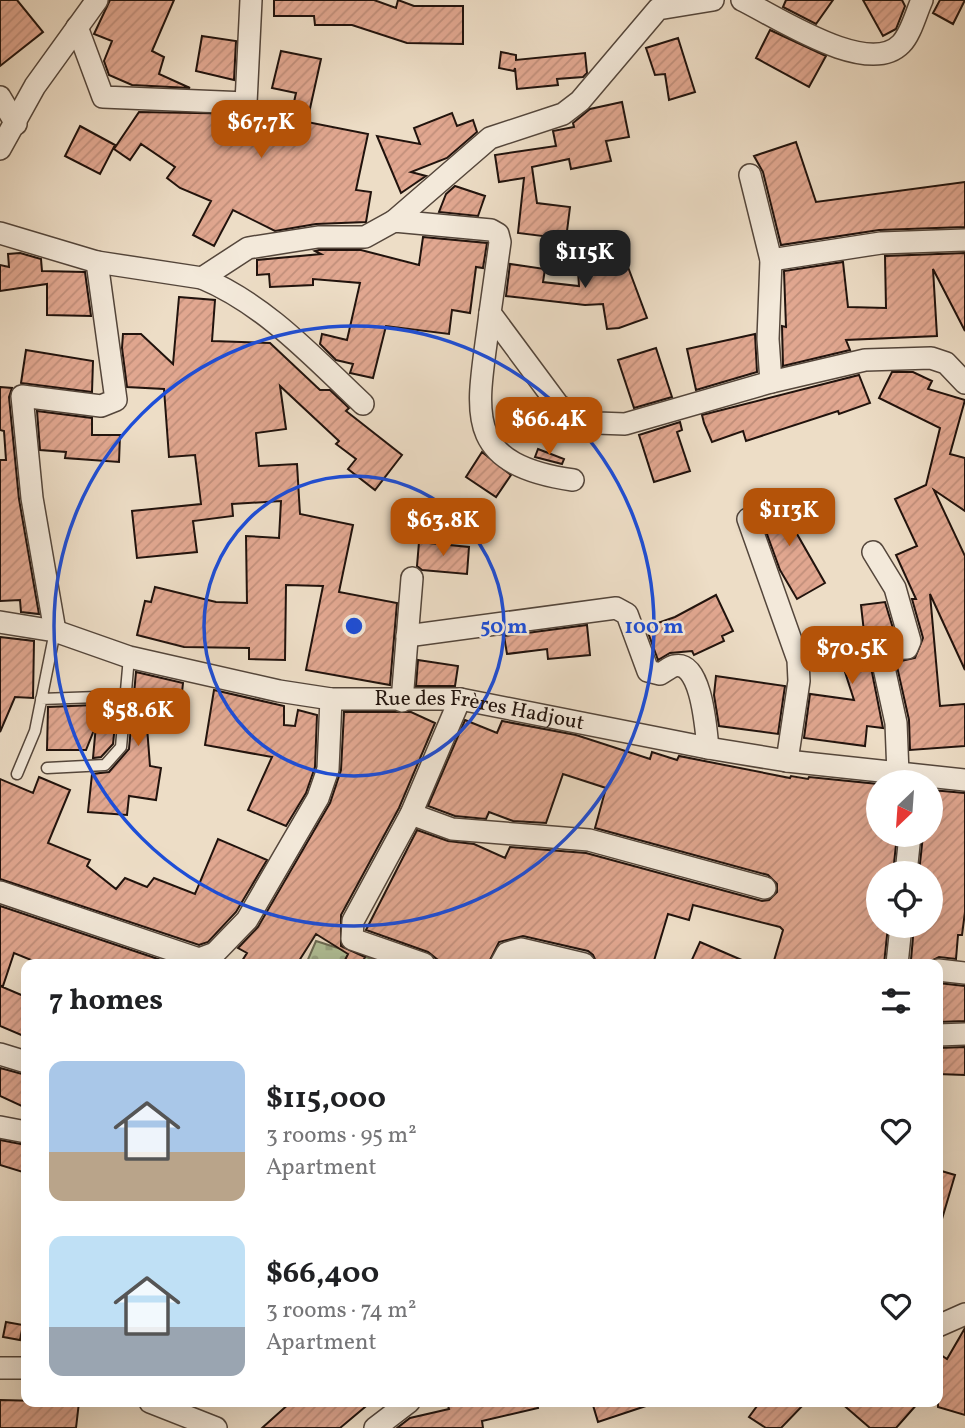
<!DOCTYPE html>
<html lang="en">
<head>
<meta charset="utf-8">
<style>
	:root { --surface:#fff; --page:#f2f2f2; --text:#202124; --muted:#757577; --accent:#b45309 }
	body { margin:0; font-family:Vollkorn,serif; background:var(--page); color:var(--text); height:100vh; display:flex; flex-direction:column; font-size:26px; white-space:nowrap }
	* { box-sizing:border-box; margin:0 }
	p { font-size:23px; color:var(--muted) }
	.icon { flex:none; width:38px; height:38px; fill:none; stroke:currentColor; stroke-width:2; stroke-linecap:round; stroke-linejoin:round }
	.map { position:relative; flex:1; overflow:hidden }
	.sheet { position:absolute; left:21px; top:959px; width:922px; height:448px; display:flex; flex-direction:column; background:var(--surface); border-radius:14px; box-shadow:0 7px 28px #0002 }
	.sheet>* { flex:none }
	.needle { width:46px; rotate:205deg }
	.fabs { position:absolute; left:866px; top:770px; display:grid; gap:14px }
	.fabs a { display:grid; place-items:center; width:77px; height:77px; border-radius:50%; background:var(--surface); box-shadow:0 7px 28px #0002; font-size:35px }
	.price { position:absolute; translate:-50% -60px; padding:0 16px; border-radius:14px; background:var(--accent); color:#fff; font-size:23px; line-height:46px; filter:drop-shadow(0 2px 4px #0008) }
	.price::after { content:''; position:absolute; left:50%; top:42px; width:21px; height:16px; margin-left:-10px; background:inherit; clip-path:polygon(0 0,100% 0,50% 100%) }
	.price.selected { background:#222; color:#fff }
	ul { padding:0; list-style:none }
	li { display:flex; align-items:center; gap:21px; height:175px; padding:0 28px }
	li span { display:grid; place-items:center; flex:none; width:196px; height:140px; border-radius:14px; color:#555 }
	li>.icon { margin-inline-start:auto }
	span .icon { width:84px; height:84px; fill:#fffc; stroke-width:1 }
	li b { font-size:30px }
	h2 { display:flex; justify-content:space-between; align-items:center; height:84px; padding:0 28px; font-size:30px }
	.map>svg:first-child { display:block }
	.cemetery { fill:url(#cemetery-stones); stroke:#6a6a53; stroke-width:2 }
	.building { fill:url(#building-hatch); stroke:#21130d; stroke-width:2 }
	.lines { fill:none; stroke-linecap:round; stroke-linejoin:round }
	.service-casing { stroke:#54463b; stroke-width:13 }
	.minor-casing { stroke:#54463b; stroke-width:24 }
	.service { stroke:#f3e9da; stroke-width:10 }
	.minor { stroke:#f3e9da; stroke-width:21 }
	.ring { fill:none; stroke:#1d4ed8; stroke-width:3.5 }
	.labels { text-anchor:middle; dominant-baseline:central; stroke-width:5; stroke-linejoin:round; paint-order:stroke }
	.street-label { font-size:21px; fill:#21130d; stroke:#f3e9da }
	.centre { fill:#1d4ed8; stroke:#f3e9da; stroke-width:3.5 }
	.ring-label { font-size:21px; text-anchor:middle; font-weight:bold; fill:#1d4ed8; stroke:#f3e9da; stroke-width:5; stroke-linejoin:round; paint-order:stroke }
</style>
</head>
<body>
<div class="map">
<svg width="965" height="1428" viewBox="0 0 965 1428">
	<defs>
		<pattern id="cemetery-stones" width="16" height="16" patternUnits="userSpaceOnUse" patternTransform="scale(1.75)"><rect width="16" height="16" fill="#b3c299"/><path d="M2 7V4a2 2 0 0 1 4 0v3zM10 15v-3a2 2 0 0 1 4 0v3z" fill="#9aa683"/></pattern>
		<pattern id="building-hatch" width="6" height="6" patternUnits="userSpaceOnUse" patternTransform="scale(1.75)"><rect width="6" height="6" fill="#e1a790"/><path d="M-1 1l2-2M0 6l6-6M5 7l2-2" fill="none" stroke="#c18f7b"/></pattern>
	</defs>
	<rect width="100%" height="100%" fill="#edddc6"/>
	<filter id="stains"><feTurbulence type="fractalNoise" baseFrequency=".00286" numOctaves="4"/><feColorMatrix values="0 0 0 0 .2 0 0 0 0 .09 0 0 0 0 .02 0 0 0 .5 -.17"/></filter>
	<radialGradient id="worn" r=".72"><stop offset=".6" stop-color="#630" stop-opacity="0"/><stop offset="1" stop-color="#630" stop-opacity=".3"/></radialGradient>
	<path class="cemetery" d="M316 941 388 964H306Z"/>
	<path class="building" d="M0 0H17L43 32 0 66Z
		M110 0H174L152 51 164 57 159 74 190 88 132 85 109 75 104 61 112 41 94 34Z
		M274 0H374L396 8 398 0 414 6H463V44L407 43 352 25H315L314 16H274Z
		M786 0H833L816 24 783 7Z
		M863 0H902L905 6 896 29 883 36Z
		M940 0H965L953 24 933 13Z
		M770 30 826 56 809 87 756 58Z
		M202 36 236 41 234 80 196 71Z
		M678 38 695 92 669 100 665 74 655 75 646 48Z
		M281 51 321 59 307 122 368 134 356 190 371 192 366 222 316 224 275 231 233 210 214 246 193 235 211 201 180 188 167 178 175 167 141 144 130 160 114 149 139 112 253 114 288 129 296 93 272 88Z
		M501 52 516 55V60L585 53 587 73 583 77 557 79 558 85 517 89 515 68 514 71 499 68Z
		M622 102 629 137 606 141 611 161 571 169 569 159 532 167 537 203 570 207 566 239 518 233 524 178 499 182 495 155 556 146 553 131 574 127 573 123 590 109Z
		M452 113 457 126 473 120 477 132 447 158 411 172 426 176 401 193 377 136 420 144 414 128Z
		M80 126 115 145 100 174 65 156Z
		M796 142 816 202 965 182V227L879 230 781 245 763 172 754 156Z
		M455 186 485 196 478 216 439 212 446 194Z
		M423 237 487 243 483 268 476 267 470 313 452 310 449 334 386 326 373 378 350 373 353 364 336 360 320 344 322 334 347 340 360 283 313 279V285L270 287 269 274 257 275V260L321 254 315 251 319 250H361L419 265Z
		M20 253 41 259 42 271 85 272 91 316 47 315V284L0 291V265L9 267 8 254Z
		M965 253V331L933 269 937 336 846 340 850 350 783 366 782 326 786 327 784 271 843 262 848 307 886 308 885 256Z
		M625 259 647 318 619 328 607 329 603 304 585 305 506 296 510 264 545 269 543 282 579 286 578 271 609 260Z
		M179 297 215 300 212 341 270 343 320 390H330L349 408 346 411 402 455 375 490 348 469 356 459 336 444 339 441 280 386 286 429 256 433 259 466 297 464 300 514 353 525 339 592 397 603 390 685 306 670 323 586 286 585 285 660 249 659V648L184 647 137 635 145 601 151 602 155 587 216 602 247 603 246 536 279 538 281 501 232 504 233 516 193 521 197 552 137 558 132 511 201 504 195 455 169 457 164 389 127 387 122 348 123 334H141L173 364Z
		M755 334 757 372 696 390 687 349Z
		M656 348 672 397 634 408 618 360Z
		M26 350 93 361 92 392 21 383Z
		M892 372H913L932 381 928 389 965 400 950 454 965 458V511L934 490 965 556V670L930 594 940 706 965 704V746L910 750 909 720 896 662 915 658 923 638 912 599H916L896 555 917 546 895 499 926 485 940 428 879 398Z
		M859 375 870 403 839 414 838 411 746 441 743 431 712 442 704 423 702 415Z
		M0 387 12 388 9 397 19 499 39 614 21 612 20 600 0 601V460H6L4 431 0 430Z
		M37 411 92 418V435H120L119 462 65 458 66 452 40 450Z
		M680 422 682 430 677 432 690 471 654 482 639 435Z
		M538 449 564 459 562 464 535 457Z
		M482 452 511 475 496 497 466 477Z
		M780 493 794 517 789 520 825 583 797 599 780 570 760 515 755 508Z
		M419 542 469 547 467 574 422 570 417 566Z
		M716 595 733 631 722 636 724 641 694 655 692 651 670 653 658 660 646 627 675 617Z
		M885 602 895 635 879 638 868 652 883 728 867 726 865 746 804 738 810 694 854 700 835 641 864 632 861 605Z
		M587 625 590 655 548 659 547 649 507 654 504 636Z
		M0 637 34 641 33 698 15 697 0 732Z
		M418 660 458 666 455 686H416Z
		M136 672 183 683 178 730 147 727 150 766 161 768 156 800 129 796 127 815 88 812 92 774 109 772 129 749Z
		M716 676 785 686 778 734 719 726 714 695Z
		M214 690 284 706V725L295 726 298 710 317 715 315 767 306 793 286 826 248 810 272 757 205 745Z
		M117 704 113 744 101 757 93 758 96 725 86 750H47L48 707Z
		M344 712H411L435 723 399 808 341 915V946L365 957 362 964H343L348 954 316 934 297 964H240L247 953 238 948 258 927 330 803 341 770Z
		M465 720 497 733 502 721 576 735 650 759 652 752 677 760 679 756 790 778 791 776 808 779 809 777 878 784V835H897L893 873H878V926H888L884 964H773L783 930 780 927 693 905 689 920 668 914 653 964H597L593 955 588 951 523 936 499 942 488 964H443L428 952 366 930 417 830 448 841 474 844 505 858 510 847 586 853 762 901 769 900 777 892V884L768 875 595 828 606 788 563 774 546 823 513 821 489 812 486 819 455 816 428 806Z
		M39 777 70 790 48 843 90 860 87 866 116 889 125 878 147 887 154 878 195 894 218 839 267 860 236 912 208 942 199 945 0 879V779L33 793Z
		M931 790 965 793V912L962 935H958L956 959 939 957 927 963 911 960 914 926H931V873H919L923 835H931Z
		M0 906 173 964H41L14 953 3 986H0Z
		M700 942 751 964H690Z
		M938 983 965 986V1021L938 1022Z
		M0 986 26 997V1037L0 1026Z
		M965 1047V1075L938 1074V1048Z
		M0 1068 26 1075V1108L0 1096Z
		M0 1140 26 1145V1173L0 1165Z
		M938 1170 955 1175 942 1219H938Z
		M6 1322 23 1325 20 1340 3 1337Z
		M965 1328V1415L938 1407V1353L947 1359Z
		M0 1400 79 1402 76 1428H0Z
		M291 1402H371L340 1428H262Z
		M447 1402H537L538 1408 482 1421 483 1428H397L410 1418 449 1409Z
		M592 1402H649V1405L598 1422Z
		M760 1402H806L781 1428H766L749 1417Z
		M840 1402H919L896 1428H870Z"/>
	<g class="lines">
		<g class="service-casing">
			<path id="service" d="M41 699 126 696
				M47 768 105 765 121 747 129 657
				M17 774 35 731 55 631"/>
		</g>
		<g class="minor-casing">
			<g id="minor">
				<path d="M742 0C777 17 868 78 901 44 911 34 916 13 922 0"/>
				<path d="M77 27 103 97 246 103 251 0"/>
				<path d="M0 97 16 124"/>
				<path d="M0 149 35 86 97 0"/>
				<path d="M750 175 771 260 768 339 771 382"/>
				<path d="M394 221 490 138 563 114 580 101 658 9 713 0"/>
				<path d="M0 233 97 262 202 278 248 248 318 237H365L394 221 491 230 498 234 500 242 490 313 559 406 597 423 625 424 771 382 865 360 931 358 946 363 965 383"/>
				<path d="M771 260 881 243 965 240"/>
				<path d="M202 278C266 305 313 357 363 404"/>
				<path d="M490 313C479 407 456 463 573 480"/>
				<path d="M748 519 798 660 799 681 787 761"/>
				<path d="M873 552 895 588 910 641 907 648 885 649 881 654 896 723 898 774"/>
				<path id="s1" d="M0 622 55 631 129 657 279 691 331 699H460L708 748 787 761 965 780"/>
				<path d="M55 631 32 498 22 396 101 406 116 400 97 262"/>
				<path d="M407 636 616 608 627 614 648 671 660 674C664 672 670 667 674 666 702 659 706 731 708 748"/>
				<path d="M402 701 412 578"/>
				<path d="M411 814 452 829 589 840 765 888"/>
				<path d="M906 873 910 835"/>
				<path d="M0 892 199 959"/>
				<path d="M195 964 199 959 215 953 247 920 318 798 328 769 331 699"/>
				<path d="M424 964 352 939 353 921 411 814 460 699"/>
				<path d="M501 964 507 953 521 949 584 964"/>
				<path d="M897 964 901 926"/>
				<path d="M938 970 965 973"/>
				<path d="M938 1035 965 1034"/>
				<path d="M0 1054 26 1062"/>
				<path d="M0 1127 26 1132"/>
				<path d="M938 1326 965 1314"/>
				<path d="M0 1368H26"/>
				<path d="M150 1402 216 1428"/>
				<path d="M375 1428 409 1402"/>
			</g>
		</g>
		<use href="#service" class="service"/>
		<use href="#minor" class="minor"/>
	</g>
	<g class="ring">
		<circle cx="354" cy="626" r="150"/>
		<circle cx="354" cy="626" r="300"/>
	</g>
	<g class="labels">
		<g class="street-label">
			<text stroke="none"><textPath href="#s1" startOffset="490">Rue des Frères Hadjout</textPath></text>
		</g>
	</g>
	<circle cx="354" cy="626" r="10" class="centre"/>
	<g class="ring-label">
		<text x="504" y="633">50 m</text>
		<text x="654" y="633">100 m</text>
	</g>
	<rect width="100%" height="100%" filter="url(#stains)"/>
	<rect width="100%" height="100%" fill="url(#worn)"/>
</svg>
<div class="fabs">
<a><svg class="needle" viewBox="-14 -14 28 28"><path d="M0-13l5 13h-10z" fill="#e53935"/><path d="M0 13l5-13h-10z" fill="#757577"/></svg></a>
<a><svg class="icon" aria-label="locate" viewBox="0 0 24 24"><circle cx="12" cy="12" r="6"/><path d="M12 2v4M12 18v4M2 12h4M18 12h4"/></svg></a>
</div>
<b class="price" style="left:261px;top:160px">$67.7K</b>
<b class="price selected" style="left:585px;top:290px">$115K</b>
<b class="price" style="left:549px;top:457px">$66.4K</b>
<b class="price" style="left:789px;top:548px">$113K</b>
<b class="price" style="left:443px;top:558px">$63.8K</b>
<b class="price" style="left:852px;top:686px">$70.5K</b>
<b class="price" style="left:138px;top:748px">$58.6K</b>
<section class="sheet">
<h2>7 homes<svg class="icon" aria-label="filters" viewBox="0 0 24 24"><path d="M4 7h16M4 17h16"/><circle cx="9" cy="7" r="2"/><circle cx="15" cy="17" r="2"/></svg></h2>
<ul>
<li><span style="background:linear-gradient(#a9c7e8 65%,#b9a48a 0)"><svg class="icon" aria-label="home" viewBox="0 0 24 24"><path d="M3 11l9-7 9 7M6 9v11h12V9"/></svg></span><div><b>$115,000</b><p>3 rooms · 95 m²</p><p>Apartment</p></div><svg class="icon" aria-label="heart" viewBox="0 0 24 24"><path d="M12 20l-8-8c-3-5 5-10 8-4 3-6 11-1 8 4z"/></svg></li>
<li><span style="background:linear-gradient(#bfe0f5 65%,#9aa5b1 0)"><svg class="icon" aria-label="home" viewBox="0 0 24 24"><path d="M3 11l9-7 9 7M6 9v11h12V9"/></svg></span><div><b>$66,400</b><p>3 rooms · 74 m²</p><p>Apartment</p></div><svg class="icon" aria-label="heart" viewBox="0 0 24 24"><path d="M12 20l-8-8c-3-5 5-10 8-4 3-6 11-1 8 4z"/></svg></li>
</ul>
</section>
</div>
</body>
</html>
